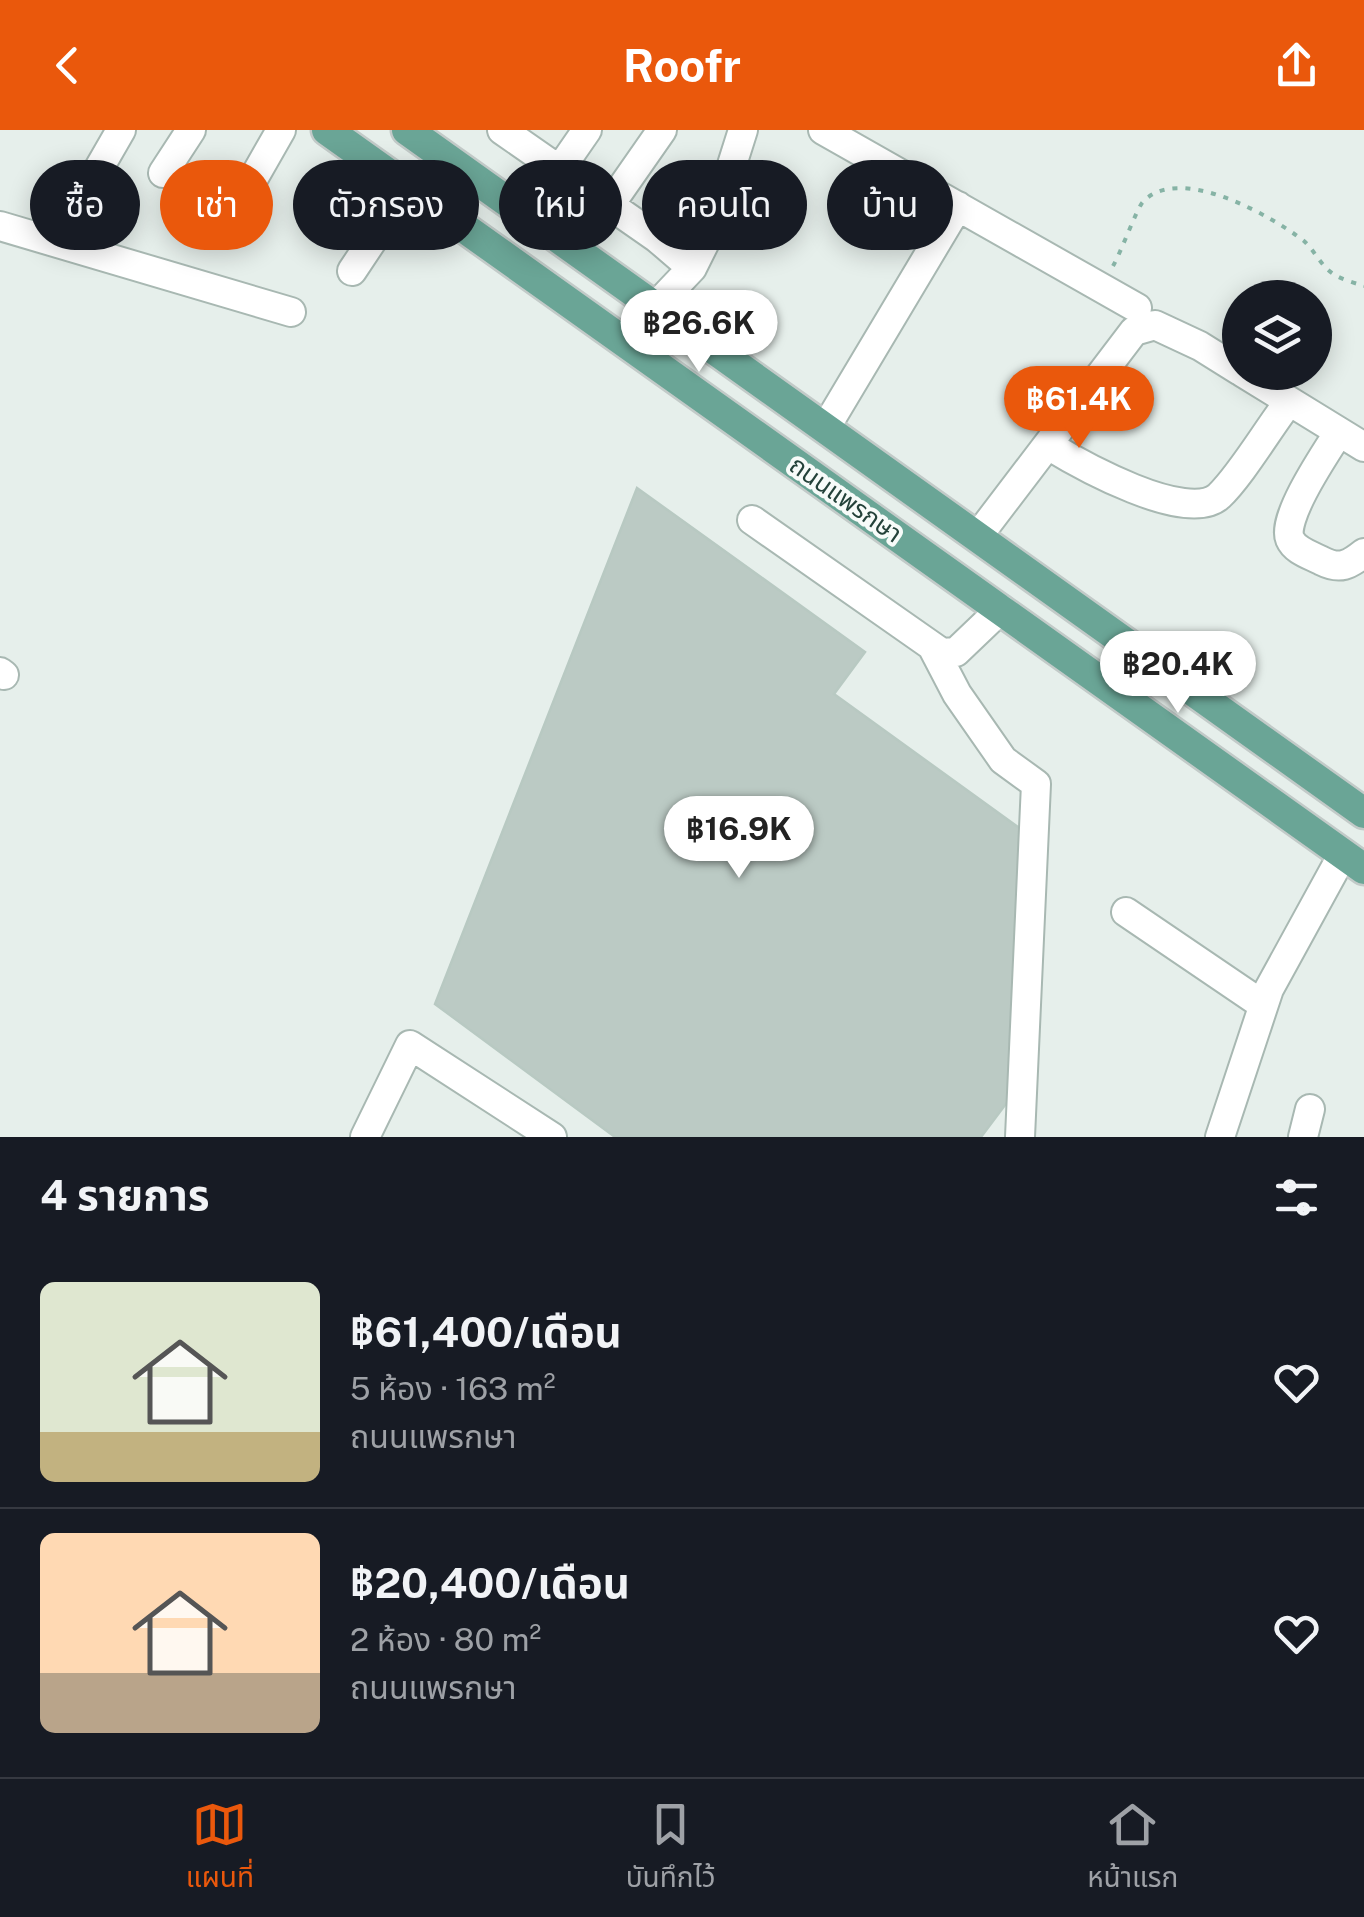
<!DOCTYPE html>
<html lang="th">
<head>
<meta charset="utf-8">
<style>
	:root { --surface:#171b24; --page:#20242c; --text:#f1f3f6; --muted:#9ea1a6; --line:#363941; --accent:#ea580c }
	body { margin:0; font-family:"Public Sans","Noto Sans Thai",sans-serif; background:var(--page); color:var(--text); height:100vh; display:flex; flex-direction:column; font-size:38px; white-space:nowrap }
	* { box-sizing:border-box; margin:0 }
	p { font-size:32px; color:var(--muted) }
	.icon { flex:none; width:55px; height:55px; fill:none; stroke:currentColor; stroke-width:2; stroke-linecap:round; stroke-linejoin:round }
	.map { position:relative; height:1007px; overflow:hidden }
	.drawer { display:flex; flex-direction:column; background:var(--surface); flex:1 }
	.drawer>* { flex:none }
	.guide { position:absolute; left:30px; top:30px; width:1305px; height:90px; display:flex; gap:20px }
	.buttons { position:absolute; left:1222px; top:150px; display:grid; gap:20px }
	.buttons a { display:grid; place-items:center; width:110px; height:110px; border-radius:50%; background:var(--surface); box-shadow:0 5px 25px #0003; font-size:50px }
	.price { position:absolute; translate:-50% -85px; padding:0 22px; border-radius:35px; background:#fff; color:#222; font-size:32px; line-height:65px; filter:drop-shadow(0 2px 5px #0008) }
	.price::after { content:''; position:absolute; left:50%; top:60px; width:30px; height:22px; margin-left:-15px; background:inherit; clip-path:polygon(0 0,100% 0,50% 100%) }
	.price.current { background:var(--accent); color:#fff }
	ul { padding:0; list-style:none }
	li { display:flex; align-items:center; gap:30px; height:250px; padding:0 40px }
	li+li { border-top:2px solid var(--line) }
	li span { display:grid; place-items:center; flex:none; width:280px; height:200px; border-radius:15px; color:#555 }
	li>.icon { margin-inline-start:auto }
	span .icon { width:120px; height:120px; fill:#fffc; stroke-width:1 }
	li b { font-size:42px }
	h2 { display:flex; justify-content:space-between; align-items:center; height:120px; padding:0 40px; font-size:42px }
	.tag { padding:0 35px; border-radius:45px; background:var(--surface); box-shadow:0 5px 25px #0003; font-size:35px; line-height:90px }
	.tag.current { background:var(--accent); color:#fff }
	header { display:flex; justify-content:space-between; align-items:center; height:130px; padding:0 40px; background:var(--accent); color:#fff; font-size:45px; font-weight:700 }
	.dock { display:flex; justify-content:space-around; align-items:center; height:140px; border-top:2px solid var(--line); background:var(--surface); font-size:28px; color:var(--muted) }
	.dock a { display:grid; justify-items:center; gap:5px }
	.dock .current { color:var(--accent) }
	.map>svg:first-child { display:block }
	.building { fill:#bbcac4; stroke:#b8c9c2; stroke-width:2.5 }
	.lines { fill:none; stroke-linecap:round; stroke-linejoin:round }
	.minor-casing { stroke:#a8b8b2; stroke-width:32 }
	.major-casing { stroke:#c2cac8; stroke-width:35 }
	.path { stroke:#86b3a5; stroke-width:4; stroke-dasharray:5 8; stroke-linecap:butt }
	.minor { stroke:#fff; stroke-width:28 }
	.major { stroke:#6aa596; stroke-width:30 }
	.labels { text-anchor:middle; dominant-baseline:central; stroke-width:8; stroke-linejoin:round; paint-order:stroke }
	.street-label { font-size:25px; fill:#24423a; stroke:#f7fbf9 }
</style>
</head>
<body>
<header><svg class="icon" aria-label="back" viewBox="0 0 24 24"><path d="M15 5l-7 7 7 7"/></svg>Roofr<svg class="icon" aria-label="share" viewBox="0 0 24 24"><path d="M12 15V3M7 8l5-5 5 5M5 13v7h14v-7"/></svg></header>
<div class="map">
<svg width="1364" height="1007" viewBox="0 0 1364 1007">
	<rect width="100%" height="100%" fill="#e6efeb"/>
	<path class="building" d="M637 358 865 522 834 564 1022 700 1011 967 981 1007H615L435 874Z"/>
	<g class="lines">
		<g class="minor-casing">
			<path id="minor" d="M502 0 657 108 692 138
				M823 0 1137 178
				M558 42 587 0
				M163 43 191 0
				M83 66 121 0
				M609 76 662 0
				M187 86 220 94 236 79 281 0
				M0 96 291 182
				M352 141 408 57
				M655 177 692 138 712 98 743 0
				M1242 242 1364 317
				M826 297 958 76
				M1339 302C1327 321 1281 388 1290 409 1295 421 1311 425 1322 431 1340 440 1349 435 1364 423
				M1048 315C1079 334 1187 395 1219 366 1241 345 1268 299 1288 273
				M752 390 942 523 956 522 1001 479
				M978 406 1134 201 1155 195 1200 216 1240 241
				M933 518 957 564 1003 630 1036 654 1020 1007
				M0 542 4 545
				M1126 782 1263 875
				M365 1007 410 915 552 1007
				M1220 1007 1269 859 1343 724
				M1303 1007 1310 979"/>
		</g>
		<g class="major-casing">
			<path id="major" d="M327 0 1364 739
				M407 0 1364 683"/>
		</g>
		<path class="path" d="M1113 136C1121 122 1136 81 1142 73 1177 32 1272 86 1304 111 1315 121 1322 138 1335 145 1343 150 1355 153 1364 156"/>
		<use href="#minor" class="minor"/>
		<use href="#major" class="major"/>
	</g>
	<g class="labels">
		<g class="street-label">
			<text transform="translate(846 369) rotate(35)">ถนนแพรกษา</text>
		</g>
	</g>
</svg>
<div class="buttons">
<a><svg class="icon" aria-label="layers" viewBox="0 0 24 24"><path d="M12 4l9 5-9 5-9-5zM3 14l9 5 9-5"/></svg></a>
</div>
<b class="price" style="left:699px;top:245px">฿26.6K</b>
<b class="price current" style="left:1079px;top:321px">฿61.4K</b>
<b class="price" style="left:1178px;top:586px">฿20.4K</b>
<b class="price" style="left:739px;top:751px">฿16.9K</b>
<div class="guide">
<a class="tag">ซื้อ</a>
<a class="tag current">เช่า</a>
<a class="tag">ตัวกรอง</a>
<a class="tag">ใหม่</a>
<a class="tag">คอนโด</a>
<a class="tag">บ้าน</a>
</div>
</div>
<section class="drawer">
<h2>4 รายการ<svg class="icon" aria-label="filters" viewBox="0 0 24 24"><path d="M4 7h16M4 17h16"/><circle cx="9" cy="7" r="2"/><circle cx="15" cy="17" r="2"/></svg></h2>
<ul>
<li><span style="background:linear-gradient(#dfe7d0 75%,#c2b280 0)"><svg class="icon" aria-label="home" viewBox="0 0 24 24"><path d="M3 11l9-7 9 7M6 9v11h12V9"/></svg></span><div><b>฿61,400/เดือน</b><p>5 ห้อง · 163 m²</p><p>ถนนแพรกษา</p></div><svg class="icon" aria-label="heart" viewBox="0 0 24 24"><path d="M12 20l-8-8c-3-5 5-10 8-4 3-6 11-1 8 4z"/></svg></li>
<li><span style="background:linear-gradient(#ffd9b3 70%,#b9a48a 0)"><svg class="icon" aria-label="home" viewBox="0 0 24 24"><path d="M3 11l9-7 9 7M6 9v11h12V9"/></svg></span><div><b>฿20,400/เดือน</b><p>2 ห้อง · 80 m²</p><p>ถนนแพรกษา</p></div><svg class="icon" aria-label="heart" viewBox="0 0 24 24"><path d="M12 20l-8-8c-3-5 5-10 8-4 3-6 11-1 8 4z"/></svg></li>
</ul>
</section>
<nav class="dock">
<a class="current"><svg class="icon" aria-label="map" viewBox="0 0 24 24"><path d="M3 6l6-2 6 2 6-2v14l-6 2-6-2-6 2zM9 4v14M15 6v14"/></svg>แผนที่</a>
<a><svg class="icon" aria-label="saved" viewBox="0 0 24 24"><path d="M7 4h10v16l-5-4-5 4z"/></svg>บันทึกไว้</a>
<a><svg class="icon" aria-label="home" viewBox="0 0 24 24"><path d="M3 11l9-7 9 7M6 9v11h12V9"/></svg>หน้าแรก</a>
</nav>
</body>
</html>
